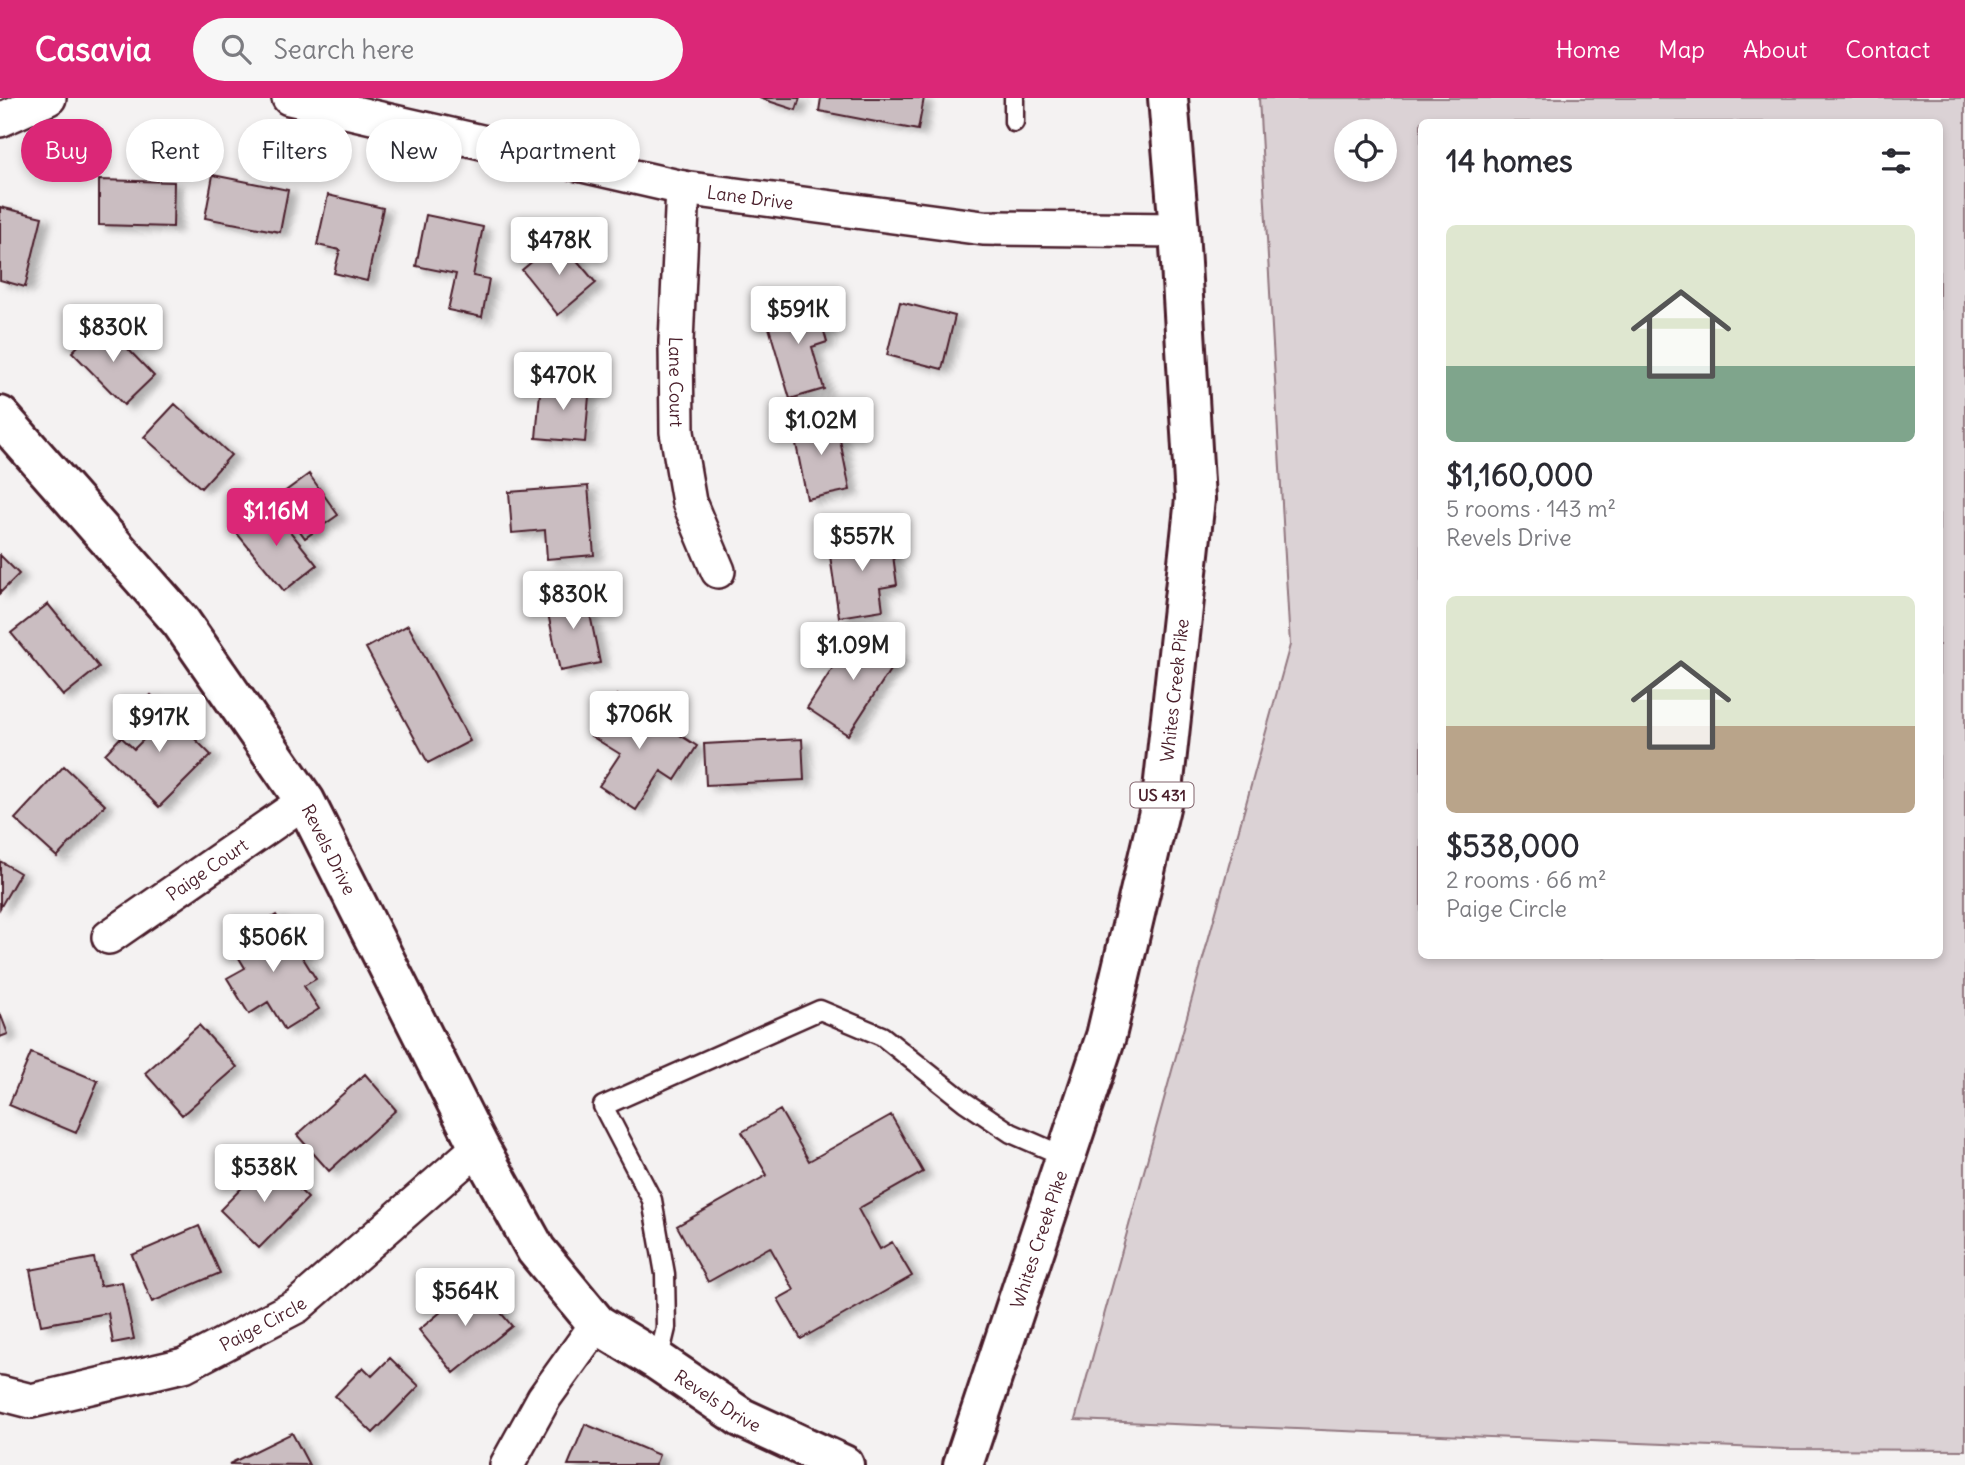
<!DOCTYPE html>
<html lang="en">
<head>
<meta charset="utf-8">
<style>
	:root { --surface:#fff; --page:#f7f7f7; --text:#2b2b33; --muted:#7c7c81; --accent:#db2777 }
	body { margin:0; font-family:Delius,sans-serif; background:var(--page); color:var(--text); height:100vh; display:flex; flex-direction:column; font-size:26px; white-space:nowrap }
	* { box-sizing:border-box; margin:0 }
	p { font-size:23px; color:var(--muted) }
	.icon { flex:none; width:38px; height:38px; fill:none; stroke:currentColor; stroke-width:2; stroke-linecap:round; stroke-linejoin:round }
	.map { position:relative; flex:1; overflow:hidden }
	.panel { position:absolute; left:1418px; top:21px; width:525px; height:840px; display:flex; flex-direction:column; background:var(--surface); border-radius:10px; box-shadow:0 4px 10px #0003 }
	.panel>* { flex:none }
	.top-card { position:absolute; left:21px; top:21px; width:665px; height:63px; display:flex; gap:14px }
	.fabs { position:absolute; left:1334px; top:21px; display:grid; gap:14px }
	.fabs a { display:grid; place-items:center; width:63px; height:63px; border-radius:50%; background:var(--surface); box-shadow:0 4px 10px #0003; font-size:35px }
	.price { position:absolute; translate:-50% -60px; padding:0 16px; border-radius:7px; background:#fff; color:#222; font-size:23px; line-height:46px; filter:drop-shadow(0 2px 4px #0008) }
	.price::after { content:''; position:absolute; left:50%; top:42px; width:21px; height:16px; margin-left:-10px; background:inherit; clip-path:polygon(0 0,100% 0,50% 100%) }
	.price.on { background:var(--accent); color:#fff }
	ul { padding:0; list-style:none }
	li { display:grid; align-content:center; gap:14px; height:371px; padding:0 28px }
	li span { display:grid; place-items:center; height:217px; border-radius:10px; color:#555 }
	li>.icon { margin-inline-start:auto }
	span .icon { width:126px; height:126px; fill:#fffc; stroke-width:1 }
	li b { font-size:30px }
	h2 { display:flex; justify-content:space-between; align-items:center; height:84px; padding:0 28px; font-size:30px }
	.chip { padding:0 24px; border-radius:32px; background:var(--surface); box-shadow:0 4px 10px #0003; font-size:24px; line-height:63px }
	.chip.on { background:var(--accent); color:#fff }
	header { display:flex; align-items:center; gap:42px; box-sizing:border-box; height:98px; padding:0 35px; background:var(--accent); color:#fff }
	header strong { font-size:33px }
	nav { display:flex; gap:38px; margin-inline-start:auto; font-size:24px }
	.search { width:490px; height:63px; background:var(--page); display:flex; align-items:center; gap:18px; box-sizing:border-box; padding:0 24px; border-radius:38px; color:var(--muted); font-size:26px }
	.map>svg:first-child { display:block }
	.green { fill:#dbd2d5; stroke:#927880; stroke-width:2; fill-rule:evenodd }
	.building { fill:#cabdc1; stroke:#4a1f2b; stroke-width:2; filter:url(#shadow) }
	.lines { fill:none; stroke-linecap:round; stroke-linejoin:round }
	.lane-casing { stroke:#4a1f2b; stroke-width:23 }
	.street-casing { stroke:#4a1f2b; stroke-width:38 }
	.secondary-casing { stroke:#4a1f2b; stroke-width:44 }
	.primary-casing { stroke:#4a1f2b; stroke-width:44 }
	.lane { stroke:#fff; stroke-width:18 }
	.street { stroke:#fff; stroke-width:33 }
	.secondary { stroke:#fff; stroke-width:38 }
	.primary { stroke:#fff; stroke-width:38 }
	.labels { text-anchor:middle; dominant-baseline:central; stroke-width:6; stroke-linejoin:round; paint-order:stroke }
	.shield { fill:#fff; stroke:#80626b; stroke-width:2 }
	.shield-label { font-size:16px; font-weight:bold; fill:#4a1f2b }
	.street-label { font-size:18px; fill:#4a1f2b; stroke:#fff }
</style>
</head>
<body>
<header>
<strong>Casavia</strong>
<div class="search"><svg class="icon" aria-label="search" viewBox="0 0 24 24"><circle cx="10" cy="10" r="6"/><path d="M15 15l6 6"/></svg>Search here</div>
<nav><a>Home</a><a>Map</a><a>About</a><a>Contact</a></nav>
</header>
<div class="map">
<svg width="1965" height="1367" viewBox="0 0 1965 1367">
	<defs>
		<filter id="shadow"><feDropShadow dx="8" dy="4.5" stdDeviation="3.5" flood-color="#0004"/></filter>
	</defs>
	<rect width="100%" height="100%" fill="#f4f2f2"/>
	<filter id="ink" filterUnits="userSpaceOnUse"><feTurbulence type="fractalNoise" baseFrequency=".0143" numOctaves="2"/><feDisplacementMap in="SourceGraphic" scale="14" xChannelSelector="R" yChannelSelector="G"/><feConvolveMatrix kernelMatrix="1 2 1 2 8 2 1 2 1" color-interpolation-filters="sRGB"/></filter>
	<g filter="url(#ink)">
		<path class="green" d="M1259 0H1965V1352L1785 1351 1075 1322 1290 547ZM1421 24H1939V858H1421ZM1346 33H1384V72H1346Z"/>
		<path class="building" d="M759 0H800L796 12Z
			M821 0H924L918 32 819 13Z
			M213 77 288 92 280 134 205 120Z
			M99 82 174 84 173 129 99 127Z
			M328 97 383 110 367 183 334 175 340 152 317 147Z
			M0 109 42 119 25 189 0 182Z
			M426 117 483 129 473 178 489 181 482 219 448 212 456 176 416 168Z
			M559 141 596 185 558 217 522 172Z
			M815 202 827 244 812 249 824 291 790 301 765 216Z
			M900 204 955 218 942 271 887 257Z
			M102 224 154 278 124 307 72 254Z
			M541 283 590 287 585 344 536 340Z
			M175 306 231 357 201 390 144 339Z
			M835 317 850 392 807 401 792 326Z
			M309 376 338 417 305 440 276 400Z
			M588 388 594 457 547 461 545 432 512 435 509 394Z
			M268 406 317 467 284 493 235 433Z
			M890 435 897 487 880 490 883 512 839 519 828 444Z
			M0 457 19 476 0 495Z
			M585 492 600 565 560 573 545 501Z
			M48 506 99 569 63 598 11 535Z
			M408 527 470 643 428 665 366 550Z
			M858 531 899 558 848 637 807 610Z
			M151 597 211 657 159 709 105 656 121 639 134 651 152 633 133 615Z
			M617 597 697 648 675 682 661 673 636 712 599 688 620 656 591 638Z
			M802 641 804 682 706 687 704 646Z
			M64 668 105 707 57 759 15 721Z
			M0 763 20 775 0 810Z
			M276 817 316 881 304 888 319 911 285 932 268 904 249 916 227 880 245 870 230 845Z
			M0 915 8 936 0 939Z
			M199 927 237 969 182 1017 145 975Z
			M31 955 98 983 76 1035 9 1007Z
			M365 976 396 1012 329 1073 297 1037Z
			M780 1012 809 1063 891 1017 923 1074 858 1111 880 1151 892 1144 912 1178 801 1241 778 1201 794 1192 770 1149 708 1184 677 1128 767 1077 742 1034Z
			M269 1062 308 1100 259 1150 220 1112Z
			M199 1128 220 1175 152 1204 132 1157Z
			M94 1160 100 1188 122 1184 134 1241 113 1245 108 1215 41 1227 30 1172Z
			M476 1185 512 1228 454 1275 419 1232Z
			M390 1260 419 1288 373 1335 335 1298 363 1269 372 1278Z
			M585 1326 659 1357 655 1367H568Z
			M292 1335 309 1367 229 1366Z"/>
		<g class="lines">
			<g class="lane-casing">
				<path id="lane" d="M1014 24V0
					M658 1263 666 1230 665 1176 652 1102 603 1008 820 912 882 938 965 1004 1011 1035 1066 1059"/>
			</g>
			<g class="street-casing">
				<g id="street">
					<path id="s1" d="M289 0 683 90 983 130 1179 132"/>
					<path d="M0 22 49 0"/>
					<path id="s2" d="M683 90 676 244 677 334 689 404 718 473"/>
					<path id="s3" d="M109 839 305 703"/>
					<path id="s4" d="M0 1295 31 1303 184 1267 297 1208 479 1049"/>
					<path d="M507 1367 544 1300 597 1226"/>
				</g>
			</g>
			<g class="secondary-casing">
				<g id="secondary">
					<path id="s5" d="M0 318 181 524 305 703 479 1049 536 1152 597 1226 658 1263 742 1320 844 1367"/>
				</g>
			</g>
			<g class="primary-casing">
				<g id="primary">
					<path id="s6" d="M963 1367 1106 938 1162 701 1195 401 1179 132 1168 0"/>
				</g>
			</g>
			<use href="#lane" class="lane"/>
			<use href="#street" class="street"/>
			<use href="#secondary" class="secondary"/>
			<use href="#primary" class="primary"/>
		</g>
	</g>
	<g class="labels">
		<rect class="shield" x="1130.5" y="684.5" width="63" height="25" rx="5"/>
		<g class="shield-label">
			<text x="1162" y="697">US 431</text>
		</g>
		<g class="street-label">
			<text stroke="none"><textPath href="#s1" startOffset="472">Lane Drive</textPath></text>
			<text stroke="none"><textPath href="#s2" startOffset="194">Lane Court</textPath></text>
			<text stroke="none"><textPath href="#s6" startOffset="805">Whites Creek Pike</textPath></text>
			<text stroke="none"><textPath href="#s5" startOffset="546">Revels Drive</textPath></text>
			<text stroke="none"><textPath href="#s3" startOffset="119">Paige Court</textPath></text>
			<text stroke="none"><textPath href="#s6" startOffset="238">Whites Creek Pike</textPath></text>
			<text stroke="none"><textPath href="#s4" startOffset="278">Paige Circle</textPath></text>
			<text stroke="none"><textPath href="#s5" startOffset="1236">Revels Drive</textPath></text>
		</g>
	</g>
</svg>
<div class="fabs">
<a><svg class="icon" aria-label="locate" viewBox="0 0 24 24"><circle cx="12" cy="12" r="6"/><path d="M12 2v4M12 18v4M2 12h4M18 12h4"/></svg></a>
</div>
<b class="price" style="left:559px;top:179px">$478K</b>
<b class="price" style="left:798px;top:248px">$591K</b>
<b class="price" style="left:113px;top:266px">$830K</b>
<b class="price" style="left:563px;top:314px">$470K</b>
<b class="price" style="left:821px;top:359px">$1.02M</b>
<b class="price on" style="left:276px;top:450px">$1.16M</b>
<b class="price" style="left:862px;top:475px">$557K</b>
<b class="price" style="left:573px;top:533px">$830K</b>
<b class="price" style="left:853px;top:584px">$1.09M</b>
<b class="price" style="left:639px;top:653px">$706K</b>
<b class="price" style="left:159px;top:656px">$917K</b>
<b class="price" style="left:273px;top:876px">$506K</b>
<b class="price" style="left:264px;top:1106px">$538K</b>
<b class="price" style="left:465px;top:1230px">$564K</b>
<div class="top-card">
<a class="chip on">Buy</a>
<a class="chip">Rent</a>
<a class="chip">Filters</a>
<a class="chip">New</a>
<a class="chip">Apartment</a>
</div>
<section class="panel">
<h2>14 homes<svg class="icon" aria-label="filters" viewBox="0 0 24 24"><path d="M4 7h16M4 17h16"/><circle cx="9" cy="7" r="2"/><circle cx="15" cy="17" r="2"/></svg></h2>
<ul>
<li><span style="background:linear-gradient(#dfe7d0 65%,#7fa58c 0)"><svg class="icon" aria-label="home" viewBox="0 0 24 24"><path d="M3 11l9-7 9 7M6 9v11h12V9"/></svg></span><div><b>$1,160,000</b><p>5 rooms · 143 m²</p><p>Revels Drive</p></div></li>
<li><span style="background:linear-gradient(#dfe7d0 60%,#b9a48a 0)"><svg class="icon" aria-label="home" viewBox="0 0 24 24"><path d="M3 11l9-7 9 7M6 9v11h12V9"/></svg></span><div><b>$538,000</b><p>2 rooms · 66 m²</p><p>Paige Circle</p></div></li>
</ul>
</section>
</div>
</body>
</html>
